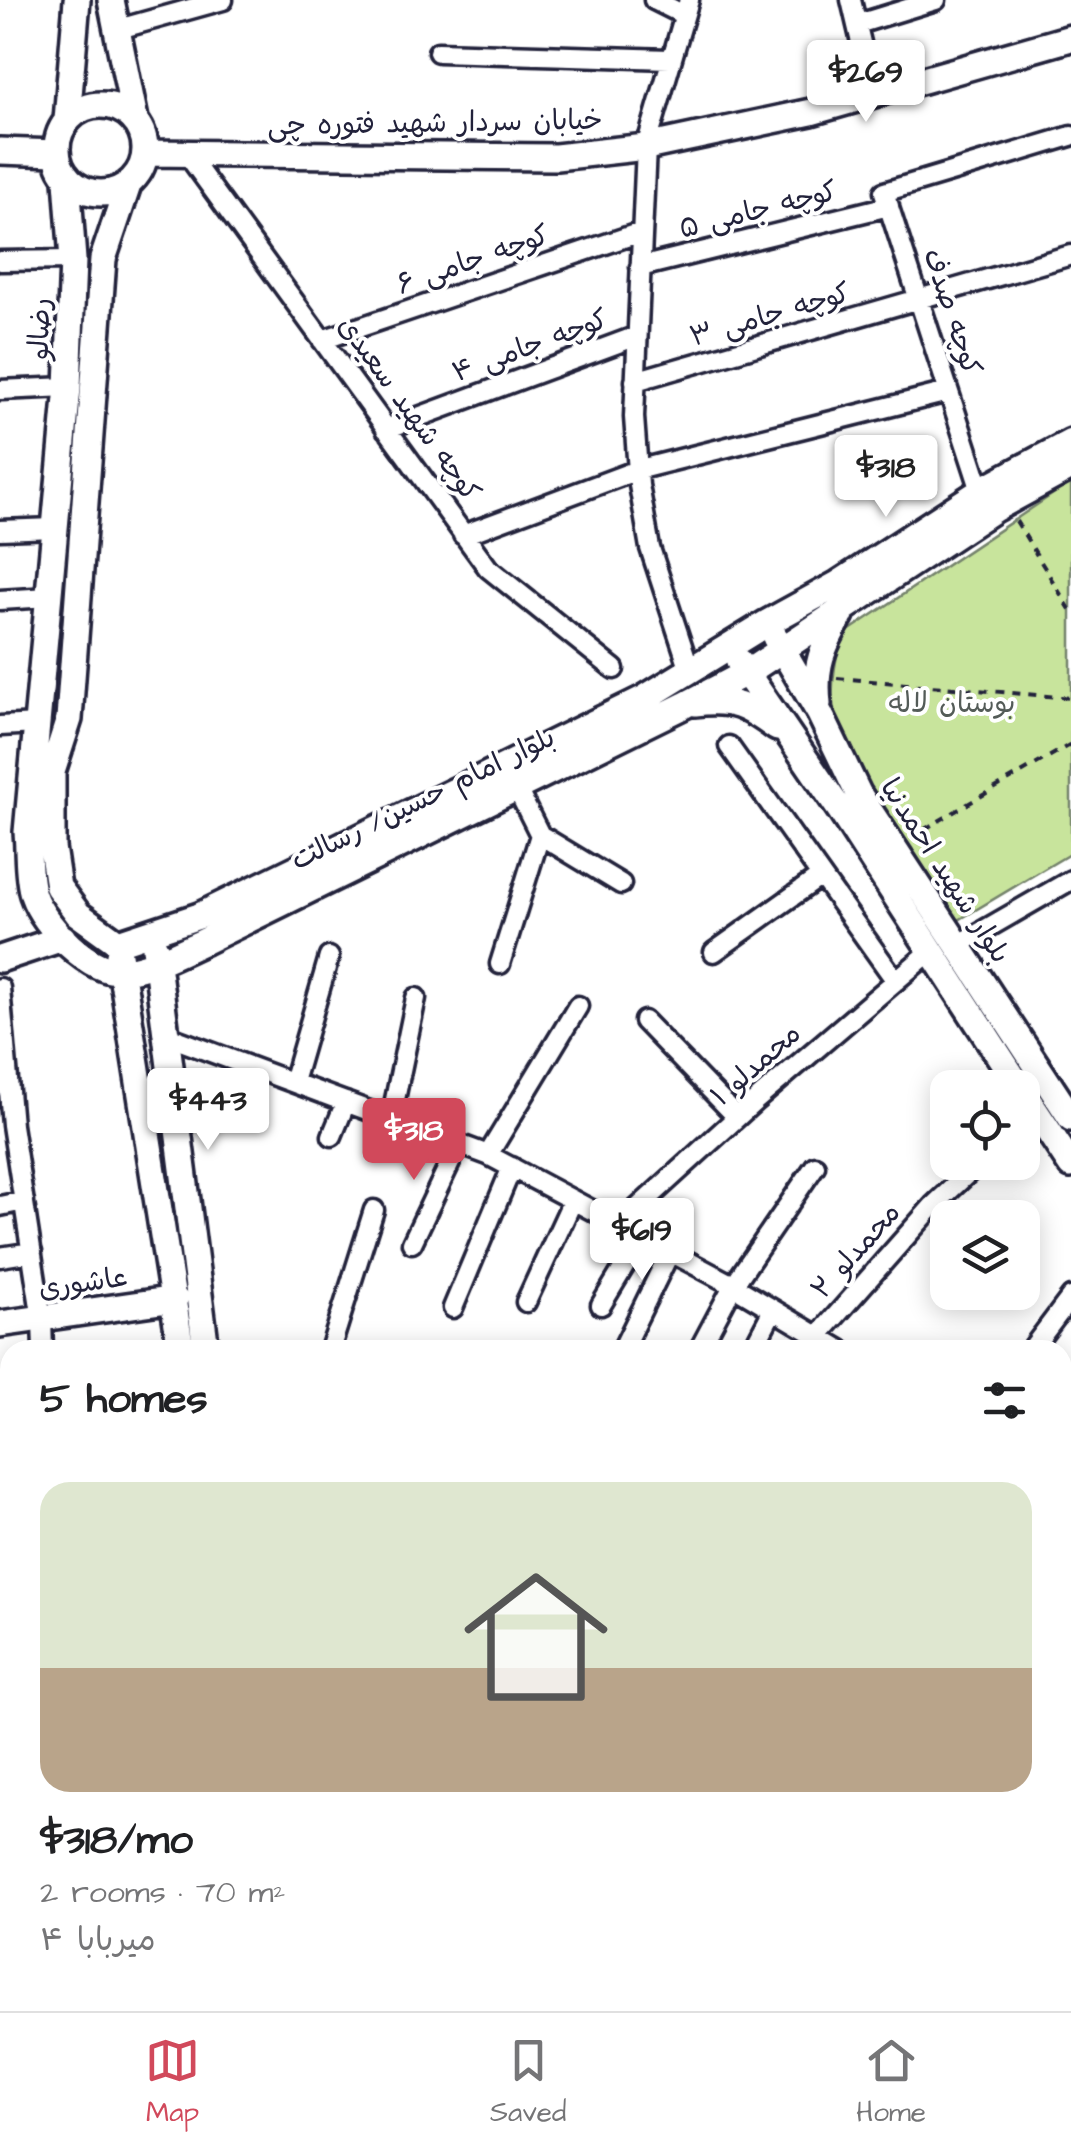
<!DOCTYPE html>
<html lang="en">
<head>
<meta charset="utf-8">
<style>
	:root { --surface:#fff; --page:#f2f2f2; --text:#202124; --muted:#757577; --line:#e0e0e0; --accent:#d1495b }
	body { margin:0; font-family:"Architects Daughter","Playpen Sans Arabic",sans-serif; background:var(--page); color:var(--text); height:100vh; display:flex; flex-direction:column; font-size:38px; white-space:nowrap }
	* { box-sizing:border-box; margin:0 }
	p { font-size:32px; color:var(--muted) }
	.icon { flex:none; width:55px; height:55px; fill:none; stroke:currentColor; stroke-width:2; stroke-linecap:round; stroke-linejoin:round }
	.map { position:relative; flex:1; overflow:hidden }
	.details { position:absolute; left:0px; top:1340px; width:1072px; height:672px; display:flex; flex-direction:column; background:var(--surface); border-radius:30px 30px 0 0; box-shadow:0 5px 25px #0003 }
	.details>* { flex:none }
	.buttons { position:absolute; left:930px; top:1070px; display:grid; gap:20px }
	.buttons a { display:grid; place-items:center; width:110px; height:110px; border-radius:20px; background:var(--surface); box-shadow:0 5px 25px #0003; font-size:50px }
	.price { position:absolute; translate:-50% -85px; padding:0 22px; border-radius:10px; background:#fff; color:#222; font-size:32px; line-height:65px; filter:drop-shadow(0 2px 5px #0008) }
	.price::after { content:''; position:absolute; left:50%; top:60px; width:30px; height:22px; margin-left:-15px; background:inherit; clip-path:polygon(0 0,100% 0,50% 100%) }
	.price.current { background:var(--accent); color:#fff }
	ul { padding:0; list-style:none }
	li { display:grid; align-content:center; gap:20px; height:530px; padding:0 40px }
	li+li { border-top:2px solid var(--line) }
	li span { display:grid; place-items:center; height:310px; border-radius:30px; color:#555 }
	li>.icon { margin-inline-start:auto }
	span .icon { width:180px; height:180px; fill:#fffc; stroke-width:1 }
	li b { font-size:42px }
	h2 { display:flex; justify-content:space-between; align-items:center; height:120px; padding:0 40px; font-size:42px }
	.dock { display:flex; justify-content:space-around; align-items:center; height:140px; border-top:2px solid var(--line); background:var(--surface); font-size:28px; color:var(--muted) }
	.dock a { display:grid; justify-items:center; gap:5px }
	.dock .current { color:var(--accent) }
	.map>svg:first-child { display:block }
	.green { fill:#c8e49c; stroke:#75836c; stroke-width:2.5 }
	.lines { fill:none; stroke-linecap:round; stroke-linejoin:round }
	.street-casing { stroke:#22223b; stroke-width:25 }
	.secondary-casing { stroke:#22223b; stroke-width:32 }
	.path { stroke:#22223b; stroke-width:4; stroke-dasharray:8 8; stroke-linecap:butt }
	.street { stroke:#fff; stroke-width:18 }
	.secondary { stroke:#fff; stroke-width:25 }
	.labels { text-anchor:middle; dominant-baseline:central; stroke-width:8; stroke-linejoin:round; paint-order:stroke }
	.street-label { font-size:28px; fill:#22223b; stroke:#fff }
	.park-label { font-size:28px; fill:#545c58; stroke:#fff }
</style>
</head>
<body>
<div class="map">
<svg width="1071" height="2011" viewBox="0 0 1071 2011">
	<rect width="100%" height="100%" fill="#fff"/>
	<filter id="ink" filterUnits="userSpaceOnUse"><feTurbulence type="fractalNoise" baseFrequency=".01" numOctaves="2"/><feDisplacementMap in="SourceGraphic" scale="20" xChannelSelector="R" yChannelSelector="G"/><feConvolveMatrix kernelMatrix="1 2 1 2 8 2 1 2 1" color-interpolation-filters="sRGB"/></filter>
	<g filter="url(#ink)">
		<path class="green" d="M1071 482V853L957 921 846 755C828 704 830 688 841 636Z"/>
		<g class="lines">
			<g class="street-casing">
				<path id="street" d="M654 0 684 15
					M689 0 646 147 634 417 639 485 650 548 691 673
					M851 0 873 94
					M858 24 936 0
					M115 30 223 0
					M438 52 670 59
					M187 154 488 568 614 669
					M0 261 73 260
					M640 267 889 206
					M322 340 641 232
					M635 381 1071 255
					M0 390 68 387
					M386 429 637 336
					M981 491 884 192 1071 136
					M0 530 55 528
					M463 535 640 469 948 392
					M0 600 49 597
					M0 726 37 724
					M729 746 896 981
					M516 787 540 835 621 884
					M958 945 1071 880
					M714 952 821 876
					M500 964 540 835
					M0 988 12 1125 42 1320 43 1350
					M644 1021 737 1117
					M165 1035 488 1155 727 1282 841 1350
					M293 1082 329 957
					M391 1119 416 998
					M332 1136 346 1102
					M488 1155 578 1006
					M0 1206 24 1201
					M619 1225 754 1102 932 950
					M412 1243 459 1144
					M0 1257 32 1252
					M526 1302 573 1200
					M601 1305 642 1237
					M453 1308 512 1167
					M818 1336 933 1206 980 1162
					M330 1350 374 1210
					M622 1350 670 1252
					M699 1350 733 1286 815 1166
					M752 1350 773 1310
					M1031 1350 1071 1297
					M0 1402 10 1400
					M1062 1466 1071 1470
					M0 1475 10 1474
					M0 1535H10
					M0 1616H10
					M1062 1686 1071 1676
					M0 1694H10
					M0 1832 10 1743
					M222 2002 248 2011
					M918 2002 929 2011
					M378 2011 381 2002
					M531 2011 537 2002
					M717 2011 724 2002
					M887 2011 894 2002
					M958 2011 965 2002
					M1063 2011 1071 2005"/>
			</g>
			<g class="secondary-casing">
				<path id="secondary" d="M111 0 135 119
					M57 149a44 44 0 1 1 88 0a44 44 0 1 1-88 0Z
					M67 120 77 0
					M0 151 56 153
					M146 153 556 157 646 147 811 112 1071 38
					M67 180 73 260 68 387 27 832C29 852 27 876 33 895 43 925 91 975 124 971 152 968 180 952 205 941L685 705 748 672 994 509 1071 467
					M775 637 820 714 858 793 1071 1118
					M739 662 840 810 1020 1088
					M695 703C733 698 747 706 777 728
					M818 704C814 666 822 648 841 615
					M118 943 199 916 645 698 767 623 838 584 987 487 1071 442
					M118 943 78 914 58 887 52 847V772L69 719 103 259 128 185
					M155 948 206 1350
					M119 955 181 1350
					M0 959 63 938
					M1022 1091 1071 1165
					M0 1324 175 1299
					M124 2011 126 2002
					M153 2011 155 2002"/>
			</g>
			<path class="path" d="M1016 521 1071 611
				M837 678 1071 698
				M911 837 1071 744"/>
			<use href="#street" class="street"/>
			<use href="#secondary" class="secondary"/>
		</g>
	</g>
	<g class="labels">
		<g class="street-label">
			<text transform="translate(435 123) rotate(-1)">خیابان سردار شهید فتوره چی</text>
			<text transform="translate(758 210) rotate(-14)">کوچه جامی ۵</text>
			<text transform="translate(473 260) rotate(-19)">کوچه جامی ۶</text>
			<text transform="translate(952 312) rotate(72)">کوچه صدف</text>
			<text transform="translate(770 315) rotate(-16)">کوچه جامی ۳</text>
			<text transform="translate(40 329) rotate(-88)">رضالو</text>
			<text transform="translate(530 346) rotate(-20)">کوچه جامی ۴</text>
			<text transform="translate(409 409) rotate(54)">کوچه شهید سعیدی</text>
			<text transform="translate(423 799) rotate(-26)">بلوار امام حسین/ رسالت</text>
			<text transform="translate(945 871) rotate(57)">بلوار شهید احمدنیا</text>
			<text transform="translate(756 1065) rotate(-41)">محمدلو ۱</text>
			<text transform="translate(856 1251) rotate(-48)">محمدلو ۲</text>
			<text transform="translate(83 1283) rotate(-8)">عاشوری</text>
		</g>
		<g class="park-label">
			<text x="952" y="703">بوستان لاله</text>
		</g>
	</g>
</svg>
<div class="buttons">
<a><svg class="icon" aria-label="locate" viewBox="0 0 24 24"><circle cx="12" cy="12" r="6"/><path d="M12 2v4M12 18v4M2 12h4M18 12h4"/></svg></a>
<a><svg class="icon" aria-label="layers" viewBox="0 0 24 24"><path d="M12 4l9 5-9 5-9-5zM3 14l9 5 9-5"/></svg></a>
</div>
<b class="price" style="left:866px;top:125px">$269</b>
<b class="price" style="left:886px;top:520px">$318</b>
<b class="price" style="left:208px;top:1153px">$443</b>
<b class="price current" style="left:414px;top:1183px">$318</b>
<b class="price" style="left:642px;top:1283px">$619</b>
<section class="details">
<h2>5 homes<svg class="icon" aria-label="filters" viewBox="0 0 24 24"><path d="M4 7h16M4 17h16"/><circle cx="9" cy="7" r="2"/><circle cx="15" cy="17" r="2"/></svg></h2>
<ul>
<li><span style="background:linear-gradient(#dfe7d0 60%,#b9a48a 0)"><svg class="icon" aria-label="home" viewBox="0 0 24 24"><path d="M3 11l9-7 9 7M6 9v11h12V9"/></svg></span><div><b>$318/mo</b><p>2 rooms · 70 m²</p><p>میربابا ۴</p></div></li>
</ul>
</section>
</div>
<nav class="dock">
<a class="current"><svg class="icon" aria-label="map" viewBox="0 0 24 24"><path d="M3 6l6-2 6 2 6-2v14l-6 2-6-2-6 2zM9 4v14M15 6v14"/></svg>Map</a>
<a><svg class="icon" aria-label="saved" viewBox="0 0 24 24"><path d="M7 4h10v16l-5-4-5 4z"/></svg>Saved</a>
<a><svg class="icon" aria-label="home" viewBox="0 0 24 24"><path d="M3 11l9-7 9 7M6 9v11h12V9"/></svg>Home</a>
</nav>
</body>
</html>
